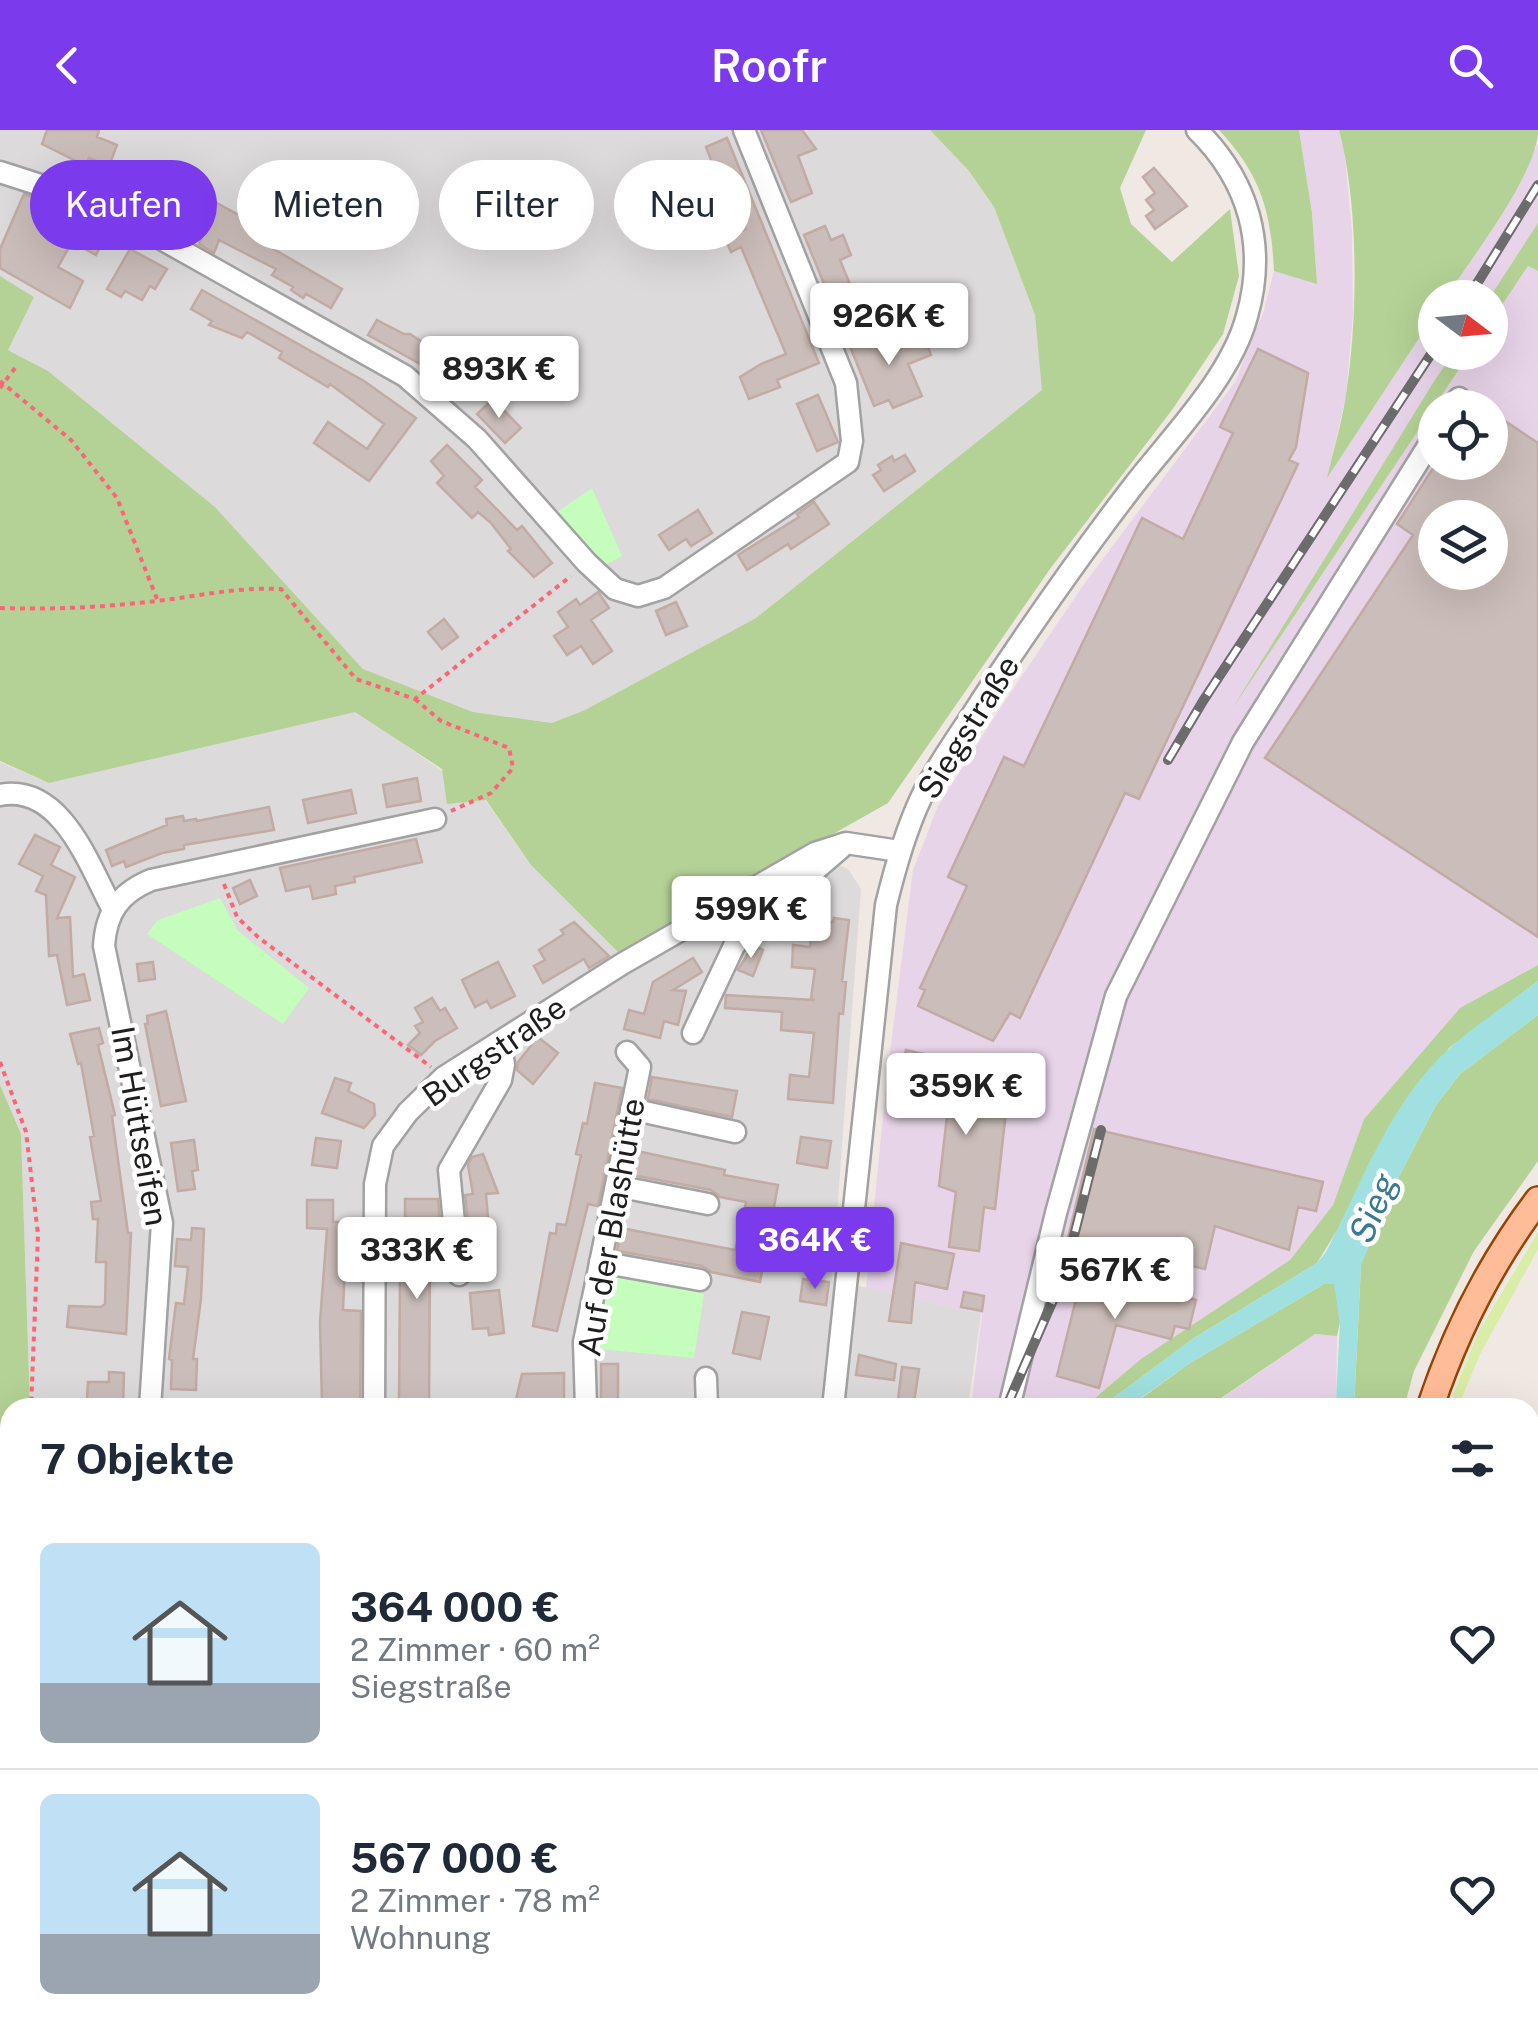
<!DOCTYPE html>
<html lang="de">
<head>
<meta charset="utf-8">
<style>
	:root { --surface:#fff; --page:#f2f2f3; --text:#1f2937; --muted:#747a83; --line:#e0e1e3; --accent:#7c3aed }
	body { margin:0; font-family:"Public Sans",sans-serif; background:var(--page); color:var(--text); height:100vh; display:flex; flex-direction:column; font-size:38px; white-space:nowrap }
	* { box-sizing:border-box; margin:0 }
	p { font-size:32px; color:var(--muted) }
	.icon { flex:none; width:55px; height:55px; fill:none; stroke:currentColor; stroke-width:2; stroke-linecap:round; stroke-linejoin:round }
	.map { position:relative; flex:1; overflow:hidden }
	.details { position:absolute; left:0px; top:1268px; width:1540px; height:642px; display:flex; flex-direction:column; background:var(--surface); border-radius:30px 30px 0 0; box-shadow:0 10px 40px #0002 }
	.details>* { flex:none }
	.guide { position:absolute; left:30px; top:30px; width:1000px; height:90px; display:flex; gap:20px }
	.needle { width:65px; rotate:106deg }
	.fabs { position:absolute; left:1418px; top:150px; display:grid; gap:20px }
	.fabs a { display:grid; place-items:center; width:90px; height:90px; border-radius:50%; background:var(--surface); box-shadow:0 10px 40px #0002; font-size:50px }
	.price { position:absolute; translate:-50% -85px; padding:0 22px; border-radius:10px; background:#fff; color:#222; font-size:32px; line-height:65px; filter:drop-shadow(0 2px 5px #0008) }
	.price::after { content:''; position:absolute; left:50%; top:60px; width:30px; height:22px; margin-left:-15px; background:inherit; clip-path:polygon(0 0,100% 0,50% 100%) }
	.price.on { background:var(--accent); color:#fff }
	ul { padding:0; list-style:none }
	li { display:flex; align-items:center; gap:30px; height:250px; padding:0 40px }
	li+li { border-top:2px solid var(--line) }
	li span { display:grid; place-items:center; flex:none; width:280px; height:200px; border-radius:15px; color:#555 }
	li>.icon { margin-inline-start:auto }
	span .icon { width:120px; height:120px; fill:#fffc; stroke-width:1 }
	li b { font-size:42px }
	h2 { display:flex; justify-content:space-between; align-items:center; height:120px; padding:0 40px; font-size:42px }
	.tag { padding:0 35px; border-radius:45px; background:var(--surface); box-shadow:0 10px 40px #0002; font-size:35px; line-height:90px }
	.tag.on { background:var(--accent); color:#fff }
	header { display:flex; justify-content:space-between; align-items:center; height:130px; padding:0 40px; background:var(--accent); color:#fff; font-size:45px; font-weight:600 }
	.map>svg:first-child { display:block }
	.residential { fill:#dcdadb }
	.industrial { fill:#e8d4e9; fill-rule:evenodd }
	.grass { fill:#d8eda5 }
	.forest { fill:#b4d295 }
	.park { fill:#c5fdbc }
	.water { fill:#a0e0e0 }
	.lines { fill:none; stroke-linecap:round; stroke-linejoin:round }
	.stream { stroke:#a0e0e0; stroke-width:6 }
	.building { fill:#cbbdb9; stroke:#c2aba4; stroke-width:2.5; fill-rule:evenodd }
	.minor-casing { stroke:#a2a2a2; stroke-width:25 }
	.major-casing { stroke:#974400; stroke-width:30 }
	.path { stroke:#ff6476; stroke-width:4; stroke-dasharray:5 5; stroke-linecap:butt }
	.minor { stroke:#fff; stroke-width:20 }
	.major { stroke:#ffbc98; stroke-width:25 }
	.rail-casing { stroke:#6c6c6c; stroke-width:10 }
	.rail { stroke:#fff; stroke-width:6; stroke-dasharray:19; stroke-linecap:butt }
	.labels { text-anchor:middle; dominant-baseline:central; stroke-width:9; stroke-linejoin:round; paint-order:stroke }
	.street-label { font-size:32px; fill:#1e1e1e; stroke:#fff }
	.water-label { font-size:35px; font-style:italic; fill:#3a7a93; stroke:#fff }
</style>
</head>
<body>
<header><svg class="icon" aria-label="back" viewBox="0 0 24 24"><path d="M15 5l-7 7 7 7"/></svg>Roofr<svg class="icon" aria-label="search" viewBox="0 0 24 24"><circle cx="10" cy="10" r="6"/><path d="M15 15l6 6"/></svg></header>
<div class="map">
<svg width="1538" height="1908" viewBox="0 0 1538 1908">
	<rect width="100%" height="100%" fill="#efe8e3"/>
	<path class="residential" d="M0 0H930L969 41 994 77 1035 185 1043 260 756 488 585 580 553 593 473 582 363 539 215 377 48 241 7 219 34 167 0 146Z
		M355 581 485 670 531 735 803 720 848 739 861 759 832 1150 981 1184 968 1277H30L21 1004 0 955V632L49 653Z
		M362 1900H714L713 1908H369Z"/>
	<path class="industrial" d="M1299 0H1339L1344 19 1352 101 1353 184 1346 265 1328 345 1435 184V222L1453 223 1255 544 1470 223 1490 222V193L1528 136 1538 141V835L1460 878 1364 989 1333 1075 1290 1130 1142 1229 1083 1277H971L983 1176 981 1184 866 1158 887 947 913 740 938 676 997 583 1082 457 1235 252 1264 180 1274 141 1317 153 1312 83ZM1435 278H1490V332H1435ZM1435 388H1490V442H1435Z
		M1538 13V93L1531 105 1490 167 1446 168 1506 76Z
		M1315 1204 1337 1206 1336 1277 1208 1278Z
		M795 1900H1413L1417 1908H794Z"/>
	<path class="grass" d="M1538 1102V1119L1480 1224 1458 1277H1448L1478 1203Z
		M1538 1784V1885C1526 1848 1532 1821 1538 1784Z"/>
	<path class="forest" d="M930 0H1146L1120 58 1131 94 1172 132 1230 79 1239 146 1223 204 1172 280 1050 439 888 673 620 824 531 735 486 670 447 674 442 639 355 582 49 653 0 631V146L34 167 8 220 48 241 215 377 363 539 473 582 552 593 585 580 756 488 1042 260 1035 185 994 77 969 41Z
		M1219 0H1299L1312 83 1317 154 1274 141C1271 81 1261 45 1219 0Z
		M1339 0H1538C1538 43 1471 129 1446 167L1435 168V184L1327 348C1333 321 1342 293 1346 264 1358 189 1359 74 1339 0Z
		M1538 93V141L1528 136 1490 193V167Z
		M1453 223H1470L1232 579 1433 253Z
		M1538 835V851L1449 918 1317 1133 1194 1208 1101 1277 1083 1278 1141 1229 1290 1130 1333 1075 1364 989 1460 878Z
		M1538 885V1031L1474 1121 1414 1241 1404 1277 1354 1278 1361 1134 1391 1062 1436 975 1460 944Z
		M0 955 21 1004 30 1277 10 1278V1900H361L367 1908H0Z
		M1324 1154H1335L1340 1192 1337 1206 1315 1204 1208 1277 1128 1278 1190 1233Z
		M1538 1498V1620C1524 1579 1532 1539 1538 1498Z"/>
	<path class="park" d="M592 358 622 426 603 436 557 382Z
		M220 768 238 801 309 858 283 894 147 804 158 790Z
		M609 1137 696 1154 704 1165 694 1228 598 1219 599 1182Z"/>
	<path class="water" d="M1538 851V885L1460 944 1436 975 1391 1062 1361 1135 1354 1277H1337L1336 1271 1340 1192 1334 1154H1324L1190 1233 1128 1277H1101L1194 1208 1317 1133 1326 1122C1362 1053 1391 969 1451 917 1478 893 1509 873 1538 851Z"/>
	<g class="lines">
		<path class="stream" d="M1384 1908 1385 1900"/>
	</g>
	<path class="building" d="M47 0H99L97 7 117 15 109 36 89 28 86 36 42 14Z
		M761 0H802L816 19 798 26 812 63 791 72Z
		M727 8 819 233 777 250 780 257 749 269 740 247 761 234 786 224 741 117 731 122 725 108 746 99 734 69 728 72 725 64 699 74 692 58 718 47 706 17Z
		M1154 38 1187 76 1155 99 1146 86 1154 80 1146 70 1155 63 1143 47Z
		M117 46 132 54 124 69 109 61Z
		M169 47 270 102 265 114 342 159 331 178 306 164 303 168 291 160 293 157 272 145 276 139 219 110 214 123 199 114 201 110 161 86 169 74 158 67Z
		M24 64 44 71 106 106 96 125 72 112 58 137 83 151 70 178 0 138V119Z
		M825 96 831 110 843 105 851 125 840 130 851 157 829 166 804 105Z
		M130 119 167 139 155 159 150 156 142 170 125 161 121 167 107 159Z
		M202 160 364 251 416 288 369 351 314 313 328 292 367 319 384 294 330 254 328 257 279 228 282 222 247 202 242 208 209 195 212 191 191 179Z
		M377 190 404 204H410L451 231 442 246 368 205Z
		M878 201 885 219 923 204 931 225 908 234 922 266 893 278 889 270 874 276 849 214Z
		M1258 219 1308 243 1296 317 1289 330 1298 334 1139 669 1125 663 1020 888 1010 883 993 911 918 876 925 860 920 858 967 756 948 747 1004 627 1024 636 1142 388 1183 409 1233 303 1220 297Z
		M818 265 838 312 817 321 797 274Z
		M493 269 521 298 505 313 477 284Z
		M1496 285 1538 313V807L1265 628 1413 405 1397 394 1437 332H1490V294ZM1435 388H1490V442H1435Z
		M447 315 482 350 475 357 517 400 522 396 552 433 534 447 508 421 511 419 491 393 478 382 472 388 437 353 444 346 431 331Z
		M905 325 915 341 884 361 873 345 881 340 878 335 892 326 894 331Z
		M814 372 829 394 791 419 788 414 747 440 738 425 799 387 797 384Z
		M698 380 712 403 691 416 686 409 669 420 659 405Z
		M598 462 609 478 591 490 612 521 593 534 581 516 567 525 554 506 568 497 558 482 576 469 580 475Z
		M676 472 687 496 666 505 656 481Z
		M444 489 458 507 442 519 428 502Z
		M417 648 421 671 387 677 383 655Z
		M351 660 356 683 308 693 303 670Z
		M269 677 274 700 184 715V719L162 723 126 737 124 731 112 736 106 720 167 695 166 689 183 686 184 691 196 689 197 691Z
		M35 705 60 717 51 735 75 747 57 788 70 787 73 847 84 844 90 870 67 875 57 825 49 826 46 765 36 761 43 746 19 734Z
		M416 709 422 732 354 747 355 752 335 756 336 764 313 769 310 756 286 761 280 738Z
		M250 750 257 766 240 774 233 758Z
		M834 788 849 790 842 851 846 852 843 884 839 883 833 973 788 969 790 945 809 947 814 903 781 900 782 882 725 878 726 865 815 870 811 869 815 839 792 837 793 815 810 817 813 791 833 792Z
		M574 792 609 826 589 838 584 829 543 853 534 836 545 830 539 820 564 804 561 800Z
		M753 815 763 820 753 846 738 840Z
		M693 828 702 842 673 860 686 861 678 895 664 891 660 908 624 899 629 880 644 884 653 852Z
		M153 832 155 849 139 851 137 834Z
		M498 832 515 866 491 878 487 871 475 877 462 850Z
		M432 868 440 881 445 878 457 898 435 911 421 925 408 915 420 903 415 896 423 892 415 878Z
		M166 881 186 971 161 976 145 894H148L147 886Z
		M99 898 103 913 98 915 115 985 112 986 128 1103H131L126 1204 67 1197 69 1176 101 1177 105 1174 106 1132H96L98 1089H93L91 1072 101 1071 90 1007 94 1006 81 933 78 934 70 904Z
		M538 907 558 923 533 954 517 940 518 932Z
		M906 920 1004 943 997 972 1007 973 995 1079 984 1077 979 1121 949 1117 956 1062 939 1056 950 960 899 949Z
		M652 947 737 961 732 987 648 969Z
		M335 948 351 953 348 961 374 974 375 985 364 998 322 983Z
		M595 953 622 958 598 1076 588 1074 557 1201 533 1196 550 1103 556 1104 557 1094 566 1095 581 1025 576 1024 583 993 587 994Z
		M1094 999 1323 1052 1316 1081 1298 1077 1289 1120 1215 1096 1205 1139 1068 1108Z
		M801 1007 831 1011 827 1038 797 1033Z
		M316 1008 341 1011 337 1038 312 1035Z
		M194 1010 198 1040 192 1041 195 1059 178 1061 171 1013Z
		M637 1021 725 1040 724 1045 778 1055 760 1152 711 1142 702 1136 617 1121 621 1098 735 1120 740 1102 746 1072 720 1067 711 1060 632 1045Z
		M483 1024 498 1063 486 1064 489 1099 469 1101 465 1065 473 1064 468 1035 472 1027Z
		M405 1069H438L441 1103 435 1104V1126H430L429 1278H399L400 1146H405Z
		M307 1070H333V1092H347L343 1180 361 1181 360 1276 323 1278 322 1273 320 1192 327 1099 307 1098Z
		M192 1098 204 1099 201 1169 193 1229H197L196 1260 171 1259 172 1230 169 1229 176 1173 184 1174 188 1137 175 1136 177 1109 191 1110Z
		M901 1113 954 1124 947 1159 915 1152 911 1193 889 1191Z
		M1083 1141 1196 1170 1189 1199 1175 1196 1171 1209 1116 1195 1099 1258 1057 1246Z
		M803 1149 829 1152 826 1175 800 1171Z
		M499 1160 504 1203 489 1205 488 1198 473 1199 470 1163Z
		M964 1162 984 1166 982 1181 961 1177Z
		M742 1182 769 1187 760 1229 733 1223Z
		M859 1225 896 1234 894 1250 856 1245Z
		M601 1234H618V1278H601Z
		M902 1237 919 1239 913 1278H897Z
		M109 1242 124 1243 123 1278H97V1270L87 1269 88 1252H109Z
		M564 1243V1278H514L522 1244Z"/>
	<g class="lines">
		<g class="minor-casing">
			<path id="minor" d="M0 42 99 74 405 246 477 309 587 433 615 459 638 466 664 458 848 332 852 311 846 253 744 0
				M1452 278 1459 268
				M0 665C61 653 89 735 112 778
				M693 903 734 816 750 796 841 718
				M631 979 735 1002
				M616 1056 708 1074
				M600 1132 700 1150
				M459 1145 449 1040 501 950 504 934 500 912
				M706 1248 707 1278
				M150 1278 162 1093 104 816C106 782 120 763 151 750L435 689
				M374 1278 375 1054 383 1016 408 982 444 947 622 834 815 723 846 713 899 721
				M586 1278 584 1212 640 937 627 922
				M833 1278 886 775C895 738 905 702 921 668 937 634 961 603 981 571 1030 497 1080 425 1134 355 1172 306 1231 247 1247 186 1267 116 1249 51 1197 0
				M1009 1278 1056 1083 1116 866 1243 612 1435 305
				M382 1900 388 1908
				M448 1900 451 1908
				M552 1900 555 1908
				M706 1900 707 1908
				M812 1908 813 1900
				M946 1908 947 1900"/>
		</g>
		<g class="major-casing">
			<path id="major" d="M1430 1278C1455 1203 1491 1132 1538 1070
				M1475 1900 1478 1908"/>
		</g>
		<path class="path" d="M0 251 71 310 117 368 157 469
			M0 258 18 234
			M0 478C52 480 105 477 156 471 201 466 235 457 281 459L356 549 415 569 571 446
			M415 569 441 591 509 618 513 638 491 663 451 681
			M224 754 237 787 258 807 431 937
			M0 932 26 1002 38 1105 31 1278
			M150 1900 152 1908
			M286 1900 287 1908
			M0 1907 10 1897"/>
		<use href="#minor" class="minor"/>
		<use href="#major" class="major"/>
		<g class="rail-casing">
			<path id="rail" d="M1468 168 1538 55
				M1168 630 1203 571 1435 218
				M1006 1278 1064 1145 1101 1000
				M966 1908 967 1900"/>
		</g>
		<use href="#rail" class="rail"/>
	</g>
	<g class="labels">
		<g class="street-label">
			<text transform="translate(968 597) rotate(-58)">Siegstraße</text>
			<text transform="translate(494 921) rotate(-35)">Burgstraße</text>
			<text transform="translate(140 996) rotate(80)">Im Hüttseifen</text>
			<text transform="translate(611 1097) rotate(-80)">Auf der Blashütte</text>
		</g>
		<g class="water-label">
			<text transform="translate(1373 1078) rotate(-67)">Sieg</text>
		</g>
	</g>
</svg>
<div class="fabs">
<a><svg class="needle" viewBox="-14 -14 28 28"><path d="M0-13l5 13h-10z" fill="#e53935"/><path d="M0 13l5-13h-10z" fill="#747a83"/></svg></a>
<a><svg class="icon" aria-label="locate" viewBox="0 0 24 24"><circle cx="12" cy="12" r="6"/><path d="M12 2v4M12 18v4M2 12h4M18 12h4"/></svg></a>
<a><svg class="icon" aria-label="layers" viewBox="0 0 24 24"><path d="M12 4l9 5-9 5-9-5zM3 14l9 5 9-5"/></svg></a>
</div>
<b class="price" style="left:889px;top:238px">926K €</b>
<b class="price" style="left:499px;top:291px">893K €</b>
<b class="price" style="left:751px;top:831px">599K €</b>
<b class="price" style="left:966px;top:1008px">359K €</b>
<b class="price on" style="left:815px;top:1162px">364K €</b>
<b class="price" style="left:417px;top:1172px">333K €</b>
<b class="price" style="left:1115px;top:1192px">567K €</b>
<div class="guide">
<a class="tag on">Kaufen</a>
<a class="tag">Mieten</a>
<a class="tag">Filter</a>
<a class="tag">Neu</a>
</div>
<section class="details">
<h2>7 Objekte<svg class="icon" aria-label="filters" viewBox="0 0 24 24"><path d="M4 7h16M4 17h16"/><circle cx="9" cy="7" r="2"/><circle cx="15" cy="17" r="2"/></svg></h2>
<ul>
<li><span style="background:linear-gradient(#bfe0f5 70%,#9aa5b1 0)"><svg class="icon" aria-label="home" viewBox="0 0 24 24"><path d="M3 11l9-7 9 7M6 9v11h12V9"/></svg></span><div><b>364 000 €</b><p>2 Zimmer · 60 m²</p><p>Siegstraße</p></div><svg class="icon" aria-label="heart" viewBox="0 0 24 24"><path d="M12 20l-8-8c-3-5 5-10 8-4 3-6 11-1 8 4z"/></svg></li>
<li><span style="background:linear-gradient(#bfe0f5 70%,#9aa5b1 0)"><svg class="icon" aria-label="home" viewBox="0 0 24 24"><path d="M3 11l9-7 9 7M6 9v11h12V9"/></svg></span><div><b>567 000 €</b><p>2 Zimmer · 78 m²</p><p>Wohnung</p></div><svg class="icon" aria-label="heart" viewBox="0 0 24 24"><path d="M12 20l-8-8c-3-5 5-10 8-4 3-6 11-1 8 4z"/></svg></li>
</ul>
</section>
</div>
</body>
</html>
